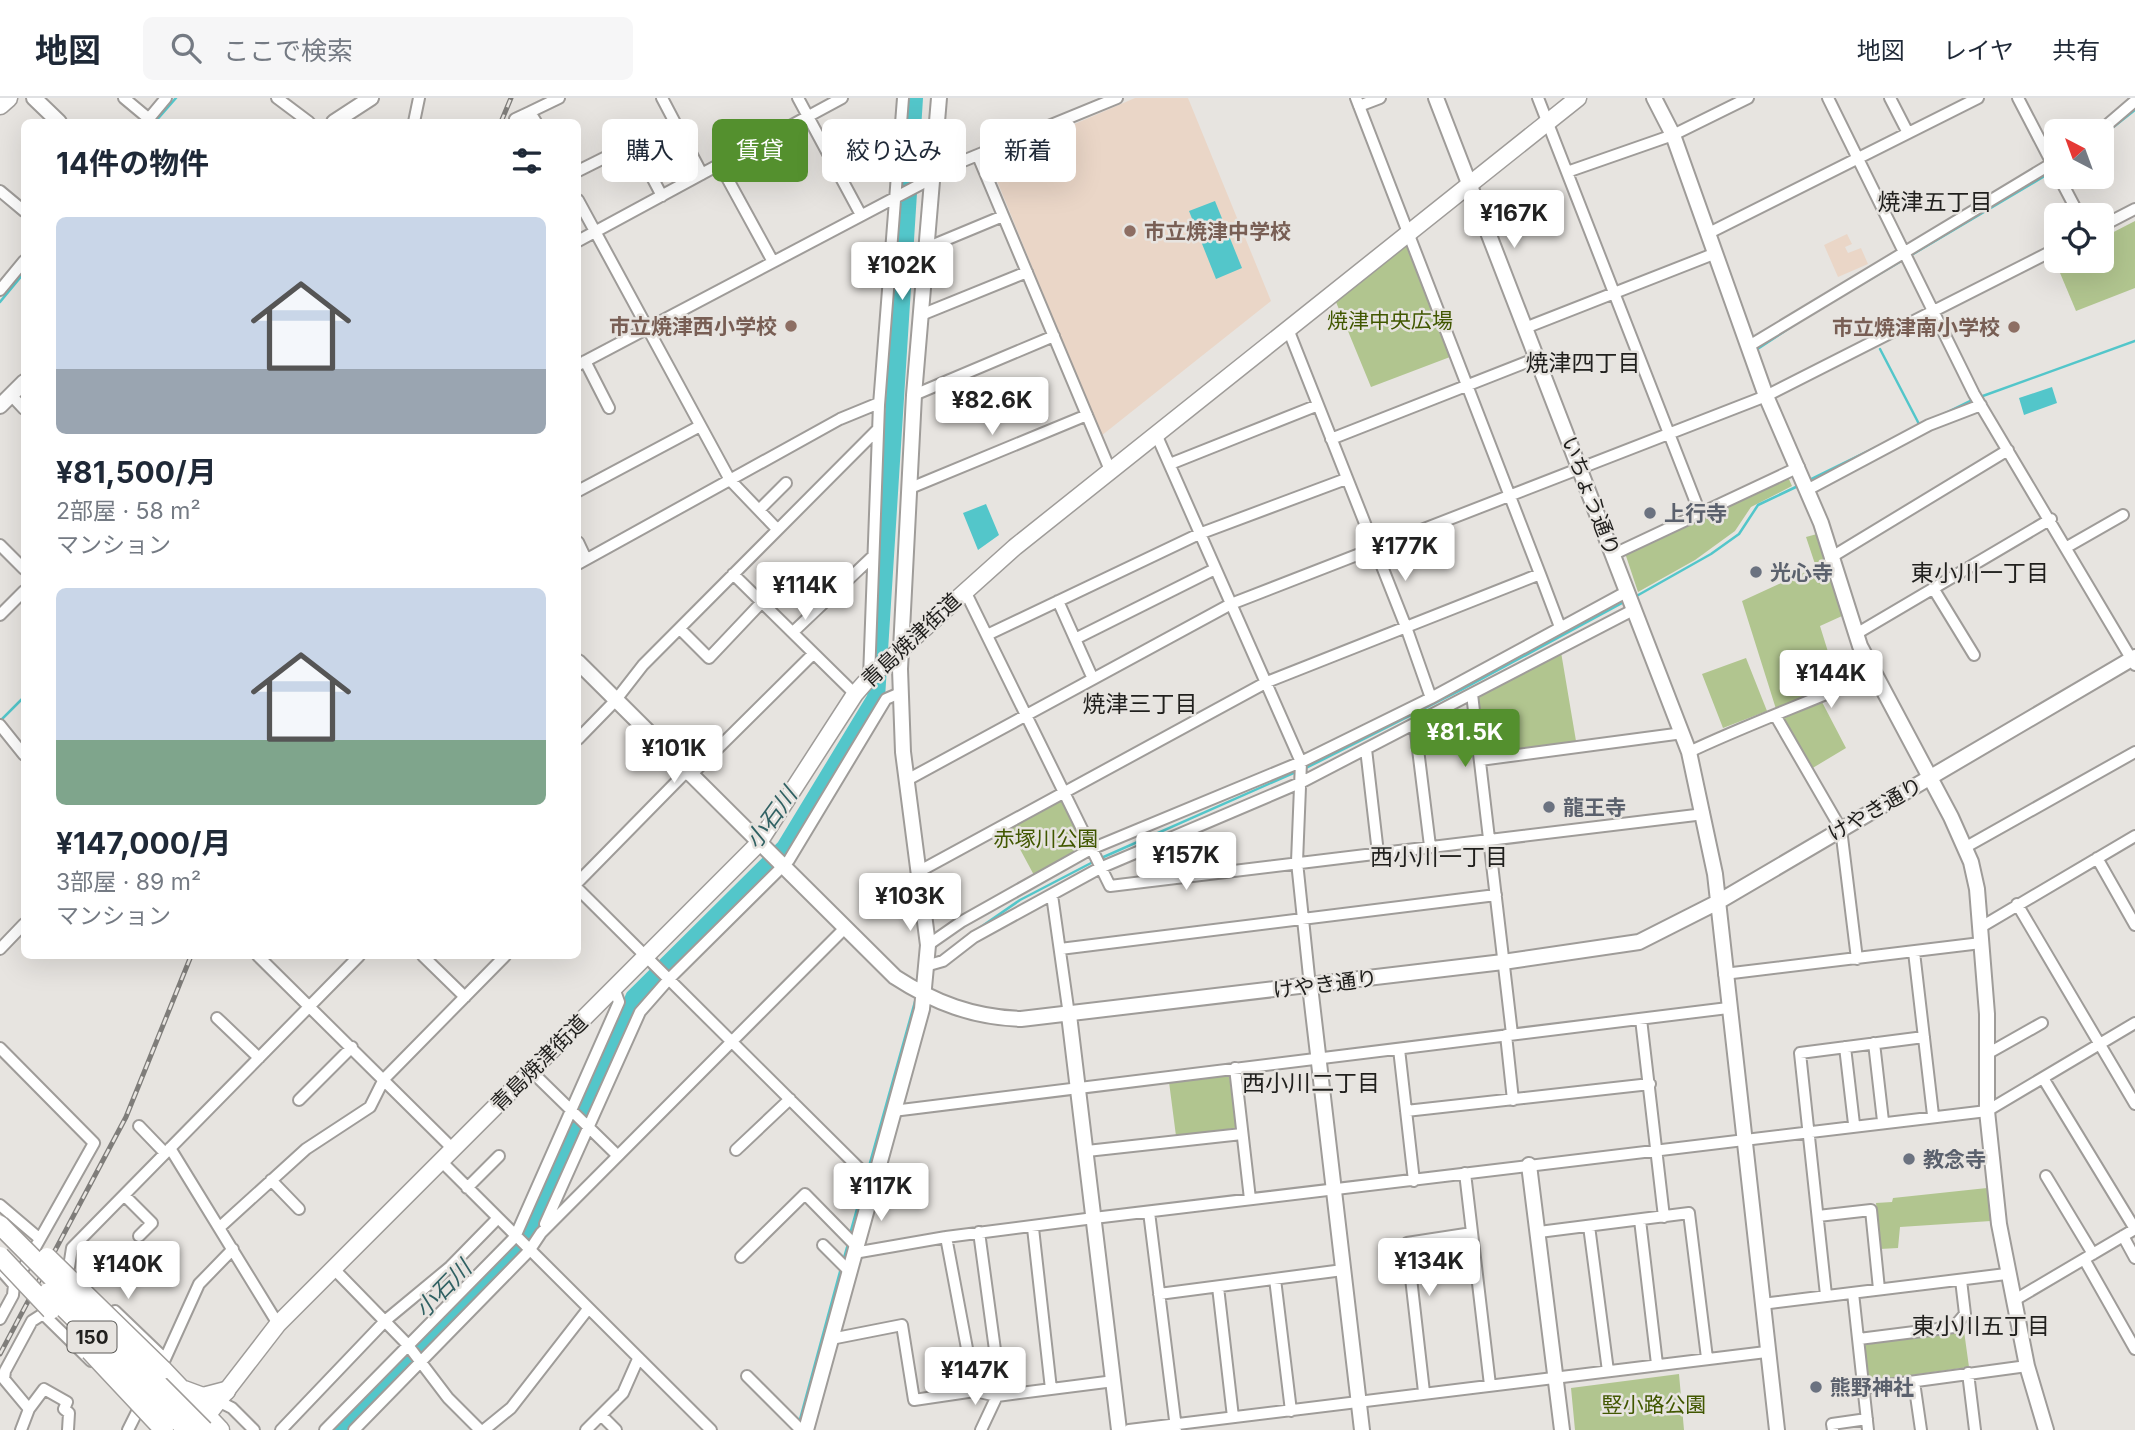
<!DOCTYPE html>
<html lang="ja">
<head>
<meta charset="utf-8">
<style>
	:root { --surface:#fff; --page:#f6f6f7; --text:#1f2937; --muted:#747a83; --line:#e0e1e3; --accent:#54902e }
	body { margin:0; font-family:Inter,"Noto Sans JP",sans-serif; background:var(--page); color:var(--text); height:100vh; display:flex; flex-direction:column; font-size:26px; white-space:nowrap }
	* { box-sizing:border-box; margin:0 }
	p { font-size:23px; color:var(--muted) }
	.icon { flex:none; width:38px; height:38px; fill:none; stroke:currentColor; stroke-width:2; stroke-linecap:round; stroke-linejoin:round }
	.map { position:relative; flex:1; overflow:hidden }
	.panel { position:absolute; left:21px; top:21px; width:560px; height:840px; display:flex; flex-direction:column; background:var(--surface); border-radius:10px; box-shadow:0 7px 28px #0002 }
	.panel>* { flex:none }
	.guide { position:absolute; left:602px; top:21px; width:665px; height:63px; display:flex; gap:14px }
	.needle { width:46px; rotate:319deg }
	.tools { position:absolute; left:2044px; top:21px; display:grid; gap:14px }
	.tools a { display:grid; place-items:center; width:70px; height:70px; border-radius:10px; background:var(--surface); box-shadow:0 7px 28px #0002; font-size:35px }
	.price { position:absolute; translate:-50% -60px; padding:0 16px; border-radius:7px; background:#fff; color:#222; font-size:23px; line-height:46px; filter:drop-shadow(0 2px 4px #0008) }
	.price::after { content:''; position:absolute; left:50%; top:42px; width:21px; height:16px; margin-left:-10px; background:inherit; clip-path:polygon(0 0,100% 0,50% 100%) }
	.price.on { background:var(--accent); color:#fff }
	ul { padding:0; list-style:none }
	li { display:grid; align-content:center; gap:14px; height:371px; padding:0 35px }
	li span { display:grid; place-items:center; height:217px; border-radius:10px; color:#555 }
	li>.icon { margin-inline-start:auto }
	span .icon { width:126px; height:126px; fill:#fffc; stroke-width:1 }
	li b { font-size:30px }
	h2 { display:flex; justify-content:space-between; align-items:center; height:84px; padding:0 35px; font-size:30px }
	.chip { padding:0 24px; border-radius:10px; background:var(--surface); box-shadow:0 7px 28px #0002; font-size:24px; line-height:63px }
	.chip.on { background:var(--accent); color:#fff }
	header { display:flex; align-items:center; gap:42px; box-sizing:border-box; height:98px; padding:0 35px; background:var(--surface); border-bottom:2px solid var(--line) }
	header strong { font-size:33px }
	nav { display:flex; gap:38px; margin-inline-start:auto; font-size:24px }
	.search { width:490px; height:63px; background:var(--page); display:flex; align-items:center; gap:18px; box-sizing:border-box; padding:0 24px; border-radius:10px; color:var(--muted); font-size:26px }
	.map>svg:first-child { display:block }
	.education { fill:#ead6c7 }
	.green { fill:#b1c58f }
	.water { fill:#53c6ca }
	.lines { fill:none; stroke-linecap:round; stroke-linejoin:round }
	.stream { stroke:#53c6ca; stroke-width:2.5 }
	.river { stroke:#53c6ca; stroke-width:18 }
	.minor-casing { stroke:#9f9c99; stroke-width:14 }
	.tertiary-casing { stroke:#9f9c99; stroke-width:18 }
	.secondary-casing { stroke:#9f9c99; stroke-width:19 }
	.primary-casing { stroke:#9f9c99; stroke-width:21 }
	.trunk-casing { stroke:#9f9c99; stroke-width:21 }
	.minor { stroke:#fff; stroke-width:10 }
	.tertiary { stroke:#fff; stroke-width:14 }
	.secondary { stroke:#fff; stroke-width:16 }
	.primary { stroke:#fff; stroke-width:18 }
	.trunk { stroke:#fff; stroke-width:18 }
	.rail-casing { stroke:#7f7d7a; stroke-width:5 }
	.rail { stroke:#e7e4e0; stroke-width:2.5; stroke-dasharray:8; stroke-linecap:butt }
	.trunk-bridge-casing { stroke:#9f9c99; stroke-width:21; stroke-linecap:butt }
	.trunk-bridge { stroke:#fff; stroke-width:18 }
	.education-dot { fill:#8d6e63; stroke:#e7e4e0; stroke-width:2.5 }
	.worship-dot { fill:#6b7280; stroke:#e7e4e0; stroke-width:2.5 }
	.labels { text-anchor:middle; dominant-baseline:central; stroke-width:5; stroke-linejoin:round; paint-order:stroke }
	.shield { fill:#e7e4e0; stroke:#5c5b58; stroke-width:2 }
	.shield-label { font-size:19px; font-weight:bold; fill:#21201e }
	.education-label { font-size:21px; font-weight:bold; fill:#785e54; stroke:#e7e4e0; text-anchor:end }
	.park-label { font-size:21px; fill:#415700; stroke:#e7e4e0 }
	.street-label { font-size:21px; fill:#21201e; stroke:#e7e4e0 }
	.worship-label { font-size:21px; font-weight:bold; fill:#5b616d; stroke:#e7e4e0; text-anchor:start }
	.neighbourhood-label { font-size:23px; fill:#21201e; stroke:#e7e4e0 }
	.water-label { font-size:23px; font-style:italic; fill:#306163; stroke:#e7e4e0 }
</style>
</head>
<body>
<header>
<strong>地図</strong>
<div class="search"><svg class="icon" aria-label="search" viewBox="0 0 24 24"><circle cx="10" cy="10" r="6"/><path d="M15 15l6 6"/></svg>ここで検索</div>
<nav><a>地図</a><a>レイヤ</a><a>共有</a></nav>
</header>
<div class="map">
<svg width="2135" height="1332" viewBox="0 0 2135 1332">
	<rect width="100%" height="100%" fill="#e7e4e0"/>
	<path class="education" d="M1135 0H1188L1271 203 1101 338 989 63Z
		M1847 136 1852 146 1845 149 1848 155 1861 150 1868 166 1838 179 1824 147Z"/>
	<path class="green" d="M2135 123V190L2076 213 2055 163H2102V140Z
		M1406 147 1450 259 1371 289 1336 204Z
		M1788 379 1792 388 1751 409 1735 433 1695 462 1638 494 1625 455Z
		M1817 436 1842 518 1820 528 1838 586 1776 611 1742 503 1816 469 1806 439Z
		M1561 554 1576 643 1487 655 1483 651 1478 596Z
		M1746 560 1767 613 1723 630 1702 576Z
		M1822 604 1846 650 1811 671 1783 619Z
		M1059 701 1063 702 1085 747 1035 779 1008 729Z
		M1229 976 1236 1030 1176 1038 1169 984Z
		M1987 1090 1991 1123 1900 1129 1898 1150 1880 1151 1876 1105 1892 1104 1893 1100Z
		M1964 1233 1969 1269 1869 1283 1864 1247Z
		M1679 1276 1684 1332H1575L1571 1290Z"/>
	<path class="water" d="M1215 103 1242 170 1216 181 1189 113Z
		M2052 289 2057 305 2024 317 2019 300Z
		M986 406 999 437 978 452 963 415Z"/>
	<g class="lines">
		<path class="stream" d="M155 24 176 0
			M2102 38 2135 12
			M1908 159 2053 73
			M1845 196 1903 162
			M0 204 24 175
			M1880 251 1919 326
			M1756 252 1803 221
			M1746 261 1751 278
			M1980 299 2135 243
			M883 309 893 306
			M1807 383 1974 301
			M1633 500 1711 456 1739 436 1758 407 1798 388
			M0 623 24 599
			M1304 671 1461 592 1624 504
			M1099 761 1298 673
			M975 833 1020 802 1093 764
			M868 1072 916 900
			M850 1136 865 1082
			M843 1163 848 1146
			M799 1325 841 1170"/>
		<path class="river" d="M339 1332 532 1135 634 900 785 750 876 600 914 0"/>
		<g class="minor-casing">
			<path id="minor" d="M124 0 148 20
				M277 0 309 24
				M662 0 702 76
				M798 0 861 117
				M1538 0 1700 415
				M1828 0 1974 296 2135 567
				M1890 0 1908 35
				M2018 0 2056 73
				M1359 8 1380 0
				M515 21 530 14
				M146 24 166 0
				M414 24 419 0
				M536 24 530 14 559 0
				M2100 33 2135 3
				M978 58 1110 372
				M720 67 772 162
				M578 73 634 45 662 98
				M1567 74 1673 37 1748 0
				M2059 79 2079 117
				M0 93 24 113
				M578 102 730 382 776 430
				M2102 128 2135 111
				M1709 135 1978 0
				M578 143 842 0
				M926 150 1003 118
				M0 192 24 163
				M921 217 1027 174
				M1525 230 1716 155
				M1288 231 1406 529 1431 600
				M1749 248 2056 63
				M585 263 609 310
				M578 267 923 85 941 72 1117 0
				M11 297 24 311
				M914 297 1054 238
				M1156 336 1301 664 1297 764 1310 888
				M1331 341 1537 260
				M1170 366 1318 307
				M908 391 1087 317
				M1807 392 1929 327 1981 307
				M578 393 700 328
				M759 412 786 385
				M578 444 586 461
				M0 447 24 471
				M2067 449 2123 417
				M1614 456 1799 369
				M1830 460 2008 352
				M578 466 840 321 879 305
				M733 476 855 596
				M1540 476 1560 529
				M1933 490 1974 557
				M965 493 1110 788 1704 716
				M1058 503 1093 581
				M0 517 24 493
				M680 531 709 560 762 504
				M793 534 873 458
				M1856 536 2051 421
				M987 537 1199 436 1346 381
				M1075 541 1215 471
				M869 580 879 307 903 0
				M1472 596 1512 936
				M1775 617 1841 731 1857 861
				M0 627 24 657
				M1415 627 1430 748
				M578 641 615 603 643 567 878 331
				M1366 651 1378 755
				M1689 654C1750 625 1813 603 1875 575
				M1480 662 1683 635
				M690 678 813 556
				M907 682 1231 506 1766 298 2056 151
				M1966 749 2135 654
				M2097 760 2135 827
				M918 774 1267 584 1540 476 1356 0
				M578 784 686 674
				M578 791 874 1085
				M1052 797 1069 917
				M2017 806 2135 1006
				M1981 829 2135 738
				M928 847 961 824 1091 751 1301 664 1431 600 1628 493
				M0 851 24 826
				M1060 851 1496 797
				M1914 854 1933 1017
				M258 858 453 1051
				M423 858 465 899
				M929 867 943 863 974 839 1100 770 1302 684 1635 511
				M1724 876 1981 845
				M217 920 259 960
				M1641 921 1664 1119
				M1506 937 1513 1002
				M1874 945 1883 1023
				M1845 949 1854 1026
				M0 950 94 1045 14 1187
				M1399 951 1414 1083
				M1987 956 2042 925
				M1235 970 1250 1101
				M530 972 617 1057
				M299 1002 352 949
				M893 1013 1728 910
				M1406 1013 1650 986
				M139 1028 165 1055
				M170 1050 278 1226
				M736 1052 790 1001
				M1087 1053 1242 1036
				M441 1063 711 1332
				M1465 1075 1490 1287
				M2046 1078 2093 1156
				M271 1082 299 1111
				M467 1090 499 1058
				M124 1097 152 1125 139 1138
				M0 1107 40 1141
				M1149 1114 1176 1330
				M1818 1118 1871 1112 1879 1191
				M1640 1122 1657 1266
				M545 1126 640 914 669 881 789 762 886 601 900 595
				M1589 1128 1608 1273
				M220 1129 306 1051 370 1009 384 981 505 858
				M1033 1130 1051 1291
				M979 1134 995 1252 997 1298 981 1332
				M1539 1134 1689 1115 1707 1260
				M2123 1138 2135 1160
				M946 1139 975 1293
				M823 1147 849 1173
				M854 1155 946 1139 1094 1120 1987 1013 2135 925
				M741 1159 805 1096 856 1148
				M2084 1161 2135 1251
				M333 1170 407 1246 448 1300 480 1332
				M0 1171 14 1187 13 1197 0 1221
				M62 1180 69 1169 72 1150 359 858
				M1275 1181 1291 1313
				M1218 1189 1233 1319
				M1853 1195 1868 1332
				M1159 1196 1343 1172
				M1826 1197 1800 955 1924 939
				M2013 1203 2135 1131 2043 980
				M1762 1206 2006 1176
				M46 1209 43 1216 91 1263
				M115 1213 165 1261 199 1186 233 1151
				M831 1241 902 1227 914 1302 975 1293 997 1298 1114 1283
				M1859 1241 1954 1229 1965 1216 1961 1182
				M1968 1275 1975 1332
				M747 1278 801 1332
				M1914 1284 1921 1332
				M1865 1290 2027 1268
				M1424 1294 1407 1145 1472 1135
				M218 1303 232 1310 254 1332
				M29 1311 4 1281 5 1273 32 1223 43 1216
				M601 1317 616 1332
				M21 1332 29 1311 44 1291 67 1304 64 1311 69 1315 68 1332
				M128 1332 138 1312
				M281 1332 386 1222 450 1169 497 1121
				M325 1332 515 1139 619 904 614 890
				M354 1332 529 1153 541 1135 843 832
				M484 1332 511 1310 588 1211
				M586 1332 623 1295 638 1261
				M1129 1332 1766 1254
				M1833 1332 1832 1326 1867 1321"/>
		</g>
		<g class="tertiary-casing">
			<path id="tertiary" d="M34 0 59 24
				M1436 0 1689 654 1715 776 1777 1332
				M1654 0 1673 37 1766 298 1821 425 1860 548 1951 719 1971 764 1977 791 1987 916V1013L1999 1126 2027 1268 2046 1332
				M334 24 371 0
				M0 308 24 284
				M578 564 895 879C935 905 973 919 1021 921L1503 864 1639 844 1718 804 2135 559
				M1310 888 1362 1332
				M1069 917 1119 1332
				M1529 1067 1562 1332
				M806 1332 922 911 928 847 903 654 900 571 914 297 939 0"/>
		</g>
		<g class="secondary-casing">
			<path id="secondary" d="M200 1327 278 1226 758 746 855 596 869 580 1015 449 1578 0"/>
		</g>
		<g class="primary-casing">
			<path id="primary" d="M0 7 8 0"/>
		</g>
		<g class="trunk-casing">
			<path id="trunk" d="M163 1272 220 1332
				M184 1292 203 1299 226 1293"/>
		</g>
		<use href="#minor" class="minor"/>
		<use href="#tertiary" class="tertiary"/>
		<use href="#secondary" class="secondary"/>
		<use href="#primary" class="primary"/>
		<use href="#trunk" class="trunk"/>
		<g class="rail-casing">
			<path id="rail" d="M501 24 511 0
				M0 1256 126 1019 191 858"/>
		</g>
		<use href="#rail" class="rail"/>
		<g class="trunk-bridge-casing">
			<path id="trunk-bridge" d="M0 1127 204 1332
				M0 1158 51 1212
				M47 1159 163 1272
				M48 1194 187 1332
				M90 1253 164 1332"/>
		</g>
		<use href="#trunk-bridge" class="trunk-bridge"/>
	</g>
	<g class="education-dot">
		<circle cx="1130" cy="133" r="7"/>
		<circle cx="791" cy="228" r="7"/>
		<circle cx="2014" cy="229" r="7"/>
	</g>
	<g class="worship-dot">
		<circle cx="1650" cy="415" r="7"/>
		<circle cx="1756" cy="474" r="7"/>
		<circle cx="1549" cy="709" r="7"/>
		<circle cx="1909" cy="1061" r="7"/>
		<circle cx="1816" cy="1289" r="7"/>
	</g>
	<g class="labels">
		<rect class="shield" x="67.5" y="1223.5" width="49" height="31" rx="5"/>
		<g class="shield-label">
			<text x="92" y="1239">150</text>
		</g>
		<g class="education-label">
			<text x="1144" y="133" text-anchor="start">市立焼津中学校</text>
			<text x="777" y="228">市立焼津西小学校</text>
			<text x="2000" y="229">市立焼津南小学校</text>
		</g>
		<g class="park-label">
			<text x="1390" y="222">焼津中央広場</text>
			<text x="1046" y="740">赤塚川公園</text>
			<text x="1654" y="1306">竪小路公園</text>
		</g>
		<g class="street-label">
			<text transform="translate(1591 398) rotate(69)">いちょう通り</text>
			<text transform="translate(911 542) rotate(-43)">青島焼津街道</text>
			<text transform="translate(1875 711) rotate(-30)">けやき通り</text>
			<text transform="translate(1325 886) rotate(-7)">けやき通り</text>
			<text transform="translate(539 965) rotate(-45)">青島焼津街道</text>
		</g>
		<g class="worship-label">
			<text x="1664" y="415">上行寺</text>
			<text x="1770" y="474">光心寺</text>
			<text x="1563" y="709">龍王寺</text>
			<text x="1923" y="1061">教念寺</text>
			<text x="1830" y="1289">熊野神社</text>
		</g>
		<g class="neighbourhood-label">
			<text x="1935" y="104">焼津五丁目</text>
			<text x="1583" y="265">焼津四丁目</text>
			<text x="1980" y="475">東小川一丁目</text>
			<text x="1140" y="606">焼津三丁目</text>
			<text x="1439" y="759">西小川一丁目</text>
			<text x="1311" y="985">西小川二丁目</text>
			<text x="1981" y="1228">東小川五丁目</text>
		</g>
		<g class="water-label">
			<text transform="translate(771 720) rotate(-54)">小石川</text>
			<text transform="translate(443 1191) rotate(-46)">小石川</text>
		</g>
	</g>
</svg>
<div class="tools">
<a><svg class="needle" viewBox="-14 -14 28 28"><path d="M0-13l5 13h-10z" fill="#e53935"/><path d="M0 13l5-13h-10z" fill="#747a83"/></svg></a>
<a><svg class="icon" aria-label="locate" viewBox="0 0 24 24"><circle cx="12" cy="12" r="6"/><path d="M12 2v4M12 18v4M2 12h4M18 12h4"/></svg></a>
</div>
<b class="price" style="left:1514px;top:152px">¥167K</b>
<b class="price" style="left:902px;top:204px">¥102K</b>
<b class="price" style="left:992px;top:339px">¥82.6K</b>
<b class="price" style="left:1405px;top:485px">¥177K</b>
<b class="price" style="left:805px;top:524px">¥114K</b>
<b class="price" style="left:1831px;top:612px">¥144K</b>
<b class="price on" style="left:1465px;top:671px">¥81.5K</b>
<b class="price" style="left:674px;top:687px">¥101K</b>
<b class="price" style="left:1186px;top:794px">¥157K</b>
<b class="price" style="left:910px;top:835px">¥103K</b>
<b class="price" style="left:881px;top:1125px">¥117K</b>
<b class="price" style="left:1429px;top:1200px">¥134K</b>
<b class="price" style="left:128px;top:1203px">¥140K</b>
<b class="price" style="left:975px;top:1309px">¥147K</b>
<div class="guide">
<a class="chip">購入</a>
<a class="chip on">賃貸</a>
<a class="chip">絞り込み</a>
<a class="chip">新着</a>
</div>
<section class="panel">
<h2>14件の物件<svg class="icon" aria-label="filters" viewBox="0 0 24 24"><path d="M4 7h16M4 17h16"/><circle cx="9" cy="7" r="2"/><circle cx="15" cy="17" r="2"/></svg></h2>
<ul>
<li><span style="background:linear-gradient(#c9d6e8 70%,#9aa5b1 0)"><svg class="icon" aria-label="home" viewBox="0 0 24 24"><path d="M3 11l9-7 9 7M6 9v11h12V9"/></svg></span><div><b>¥81,500/月</b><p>2部屋 · 58 m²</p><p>マンション</p></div></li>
<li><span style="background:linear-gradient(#c9d6e8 70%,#7fa58c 0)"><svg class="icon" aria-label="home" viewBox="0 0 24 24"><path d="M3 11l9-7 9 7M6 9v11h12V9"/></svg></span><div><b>¥147,000/月</b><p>3部屋 · 89 m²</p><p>マンション</p></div></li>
</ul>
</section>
</div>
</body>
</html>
